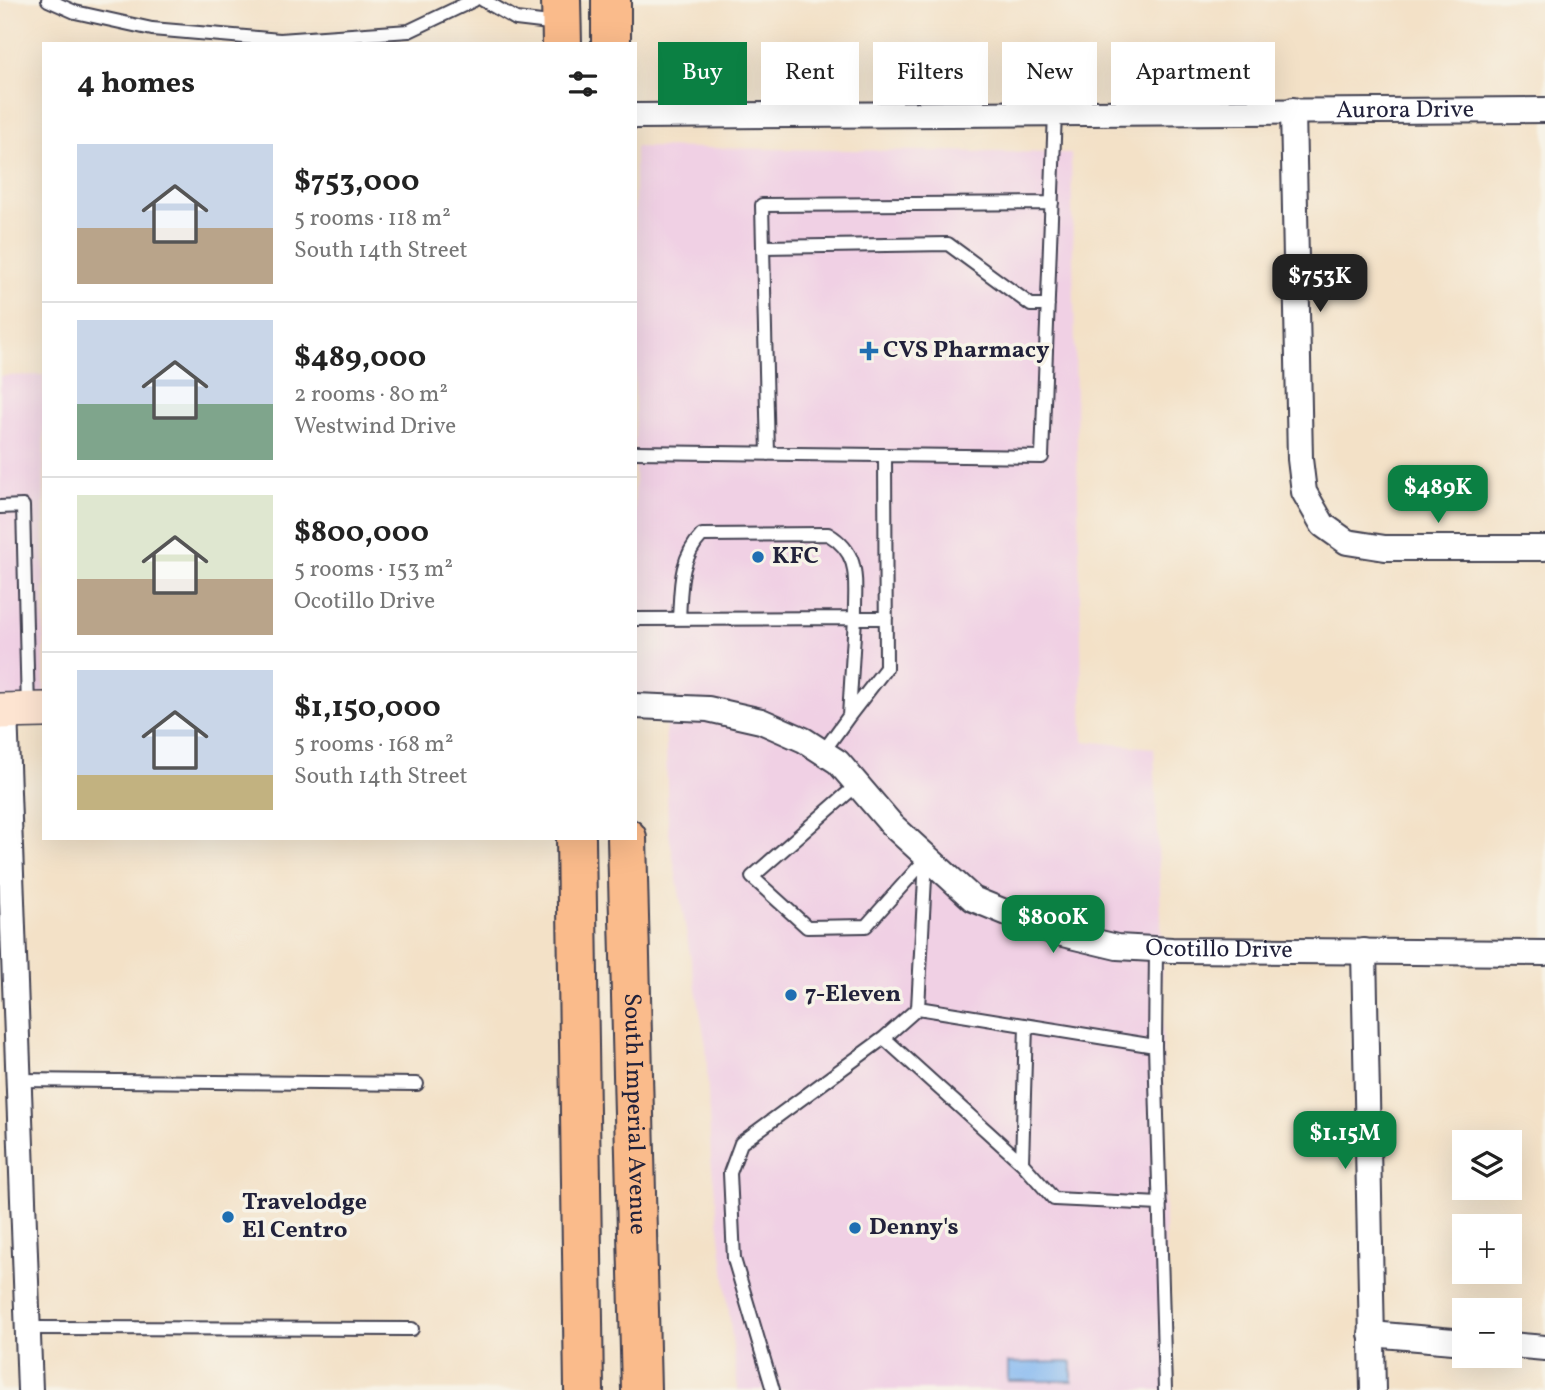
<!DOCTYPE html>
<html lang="en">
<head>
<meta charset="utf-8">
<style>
	:root { --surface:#fff; --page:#f6f6f6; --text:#222; --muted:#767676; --line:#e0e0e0; --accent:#0b8043 }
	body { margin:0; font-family:Vollkorn,serif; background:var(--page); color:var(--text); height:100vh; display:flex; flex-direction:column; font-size:26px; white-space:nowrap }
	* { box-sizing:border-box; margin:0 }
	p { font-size:23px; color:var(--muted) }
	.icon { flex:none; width:38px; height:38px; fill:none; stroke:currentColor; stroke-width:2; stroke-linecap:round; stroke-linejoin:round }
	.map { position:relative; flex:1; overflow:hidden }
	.sheet { position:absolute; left:42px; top:42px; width:595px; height:798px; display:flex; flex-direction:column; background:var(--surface); border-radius:0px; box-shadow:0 7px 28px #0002 }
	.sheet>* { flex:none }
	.hud { position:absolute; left:658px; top:42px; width:665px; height:63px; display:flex; gap:14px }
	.buttons { position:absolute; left:1452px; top:1130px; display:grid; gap:14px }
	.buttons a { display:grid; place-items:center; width:70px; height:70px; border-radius:0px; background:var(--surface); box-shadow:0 7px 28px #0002; font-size:35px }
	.price { position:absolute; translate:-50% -60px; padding:0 16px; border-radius:14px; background:var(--accent); color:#fff; font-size:23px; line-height:46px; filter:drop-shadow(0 2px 4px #0008) }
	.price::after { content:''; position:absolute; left:50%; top:42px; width:21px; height:16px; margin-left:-10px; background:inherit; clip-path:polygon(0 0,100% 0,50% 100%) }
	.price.active { background:#222; color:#fff }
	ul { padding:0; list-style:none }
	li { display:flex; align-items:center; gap:21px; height:175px; padding:0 35px }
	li+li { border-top:2px solid var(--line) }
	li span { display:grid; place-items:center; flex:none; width:196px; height:140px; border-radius:0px; color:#555 }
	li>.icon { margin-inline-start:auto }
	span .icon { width:84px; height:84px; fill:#fffc; stroke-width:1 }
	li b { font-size:30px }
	h2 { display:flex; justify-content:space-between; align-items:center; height:84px; padding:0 35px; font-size:30px }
	.pill { padding:0 24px; border-radius:0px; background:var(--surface); box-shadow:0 7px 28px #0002; font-size:24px; line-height:63px }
	.pill.active { background:var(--accent); color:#fff }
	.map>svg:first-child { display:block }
	.built { fill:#f0d0e4 }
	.water { fill:#82b7f1; stroke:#526c96; stroke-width:2 }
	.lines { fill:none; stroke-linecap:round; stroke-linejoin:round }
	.lane-casing { stroke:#413f50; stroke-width:16 }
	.street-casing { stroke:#413f50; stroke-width:28 }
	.secondary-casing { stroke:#413f50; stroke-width:38 }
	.highway-casing { stroke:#413f50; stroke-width:42 }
	.lane { stroke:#fff; stroke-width:12 }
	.street { stroke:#fff; stroke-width:24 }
	.secondary { stroke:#fde4d1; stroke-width:35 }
	.highway { stroke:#fabb8b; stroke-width:38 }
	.poi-dot { fill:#1f6fb2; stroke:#f7f3e8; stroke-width:2.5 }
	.labels { text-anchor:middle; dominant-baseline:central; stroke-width:7; stroke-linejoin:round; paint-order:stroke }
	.street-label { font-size:24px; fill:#22223b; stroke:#f7f3e8 }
	.poi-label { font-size:24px; font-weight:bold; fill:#22223b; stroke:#f7f3e8; text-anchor:start }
</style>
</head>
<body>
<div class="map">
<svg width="1545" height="1390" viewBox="0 0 1545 1390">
	<rect width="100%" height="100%" fill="#f7f3e8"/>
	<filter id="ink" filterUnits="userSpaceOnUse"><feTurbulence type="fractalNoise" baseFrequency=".0143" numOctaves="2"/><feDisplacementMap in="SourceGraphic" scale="14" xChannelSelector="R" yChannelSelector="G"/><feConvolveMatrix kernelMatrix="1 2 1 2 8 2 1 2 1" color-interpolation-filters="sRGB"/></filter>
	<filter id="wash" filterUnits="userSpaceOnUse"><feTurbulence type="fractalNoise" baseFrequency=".00686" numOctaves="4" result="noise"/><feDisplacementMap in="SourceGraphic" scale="28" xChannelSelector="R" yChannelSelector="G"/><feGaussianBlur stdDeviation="1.57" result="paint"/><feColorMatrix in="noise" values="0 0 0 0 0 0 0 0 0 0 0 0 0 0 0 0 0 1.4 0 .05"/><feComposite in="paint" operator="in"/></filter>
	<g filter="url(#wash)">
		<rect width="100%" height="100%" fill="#f3e1c7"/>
		<path class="built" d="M635 147 1071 153 1083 741 1154 748 1161 915 1167 1390H738L711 1159 706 1046 668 828 665 709 635 708Z
			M44 375V709H0V376Z"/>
		<path class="water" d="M1072 1362V1381H1008V1363Z"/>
	</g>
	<g filter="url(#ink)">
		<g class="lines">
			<g class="lane-casing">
				<path id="lane" d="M48 0 75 12 152 29 280 40 409 31 474 0
					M483 0 516 19 558 24
					M764 247 948 244 1031 305H1048
					M635 452 1042 457 1055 112
					M768 454 762 205 1052 203
					M0 507 23 506 28 710
					M635 619 855 618 849 716 823 752
					M679 619C681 587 679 559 702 535L828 534C863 555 854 583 855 618H886
					M849 716 886 668 885 457
					M859 783 752 877 807 927 866 926 926 859
					M926 859 918 1008 1155 1046 1156 949
					M884 1038 1022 1163 1026 1025
					M1155 1046 1165 1390
					M18 1080 417 1084
					M1022 1163 1054 1199 1160 1204
					M28 1328 412 1329
					M773 1390 734 1259 730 1173 741 1143 884 1038 918 1008"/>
			</g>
			<g class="street-casing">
				<g id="street">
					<path d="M1293 110 1300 459 1304 492 1323 525 1347 542 1385 548H1545"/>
					<path id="s1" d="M635 116 1545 110"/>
					<path id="s2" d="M635 706 708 709 761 721 804 740 838 762 892 825 973 899 1054 932 1117 947 1172 950 1545 953"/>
					<path d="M5 711 30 1390"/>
					<path d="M1364 951 1373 1390"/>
					<path d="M1371 1334 1465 1342"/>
					<path d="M1510 1345 1545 1348"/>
				</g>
			</g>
			<g class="secondary-casing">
				<path id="secondary" d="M0 711 44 710"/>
			</g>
			<g class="highway-casing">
				<g id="highway">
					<path d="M561 0 562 44"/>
					<path d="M611 0V44"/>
					<path d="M576 838 584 1390"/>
					<path id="s3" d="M627 838 641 1390"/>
				</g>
			</g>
			<use href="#lane" class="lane"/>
			<use href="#street" class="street"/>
			<use href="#secondary" class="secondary"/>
			<use href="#highway" class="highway"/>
		</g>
	</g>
	<g class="poi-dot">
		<path d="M865.5 340.5h7v7h7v7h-7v7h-7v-7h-7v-7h7z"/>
		<circle cx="758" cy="557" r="7"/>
		<circle cx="791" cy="995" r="7"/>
		<circle cx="228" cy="1217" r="7"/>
		<circle cx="855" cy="1228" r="7"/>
	</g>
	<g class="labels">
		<g class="street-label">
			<text stroke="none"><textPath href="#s1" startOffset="770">Aurora Drive</textPath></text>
			<text stroke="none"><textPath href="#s2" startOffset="662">Ocotillo Drive</textPath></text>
			<text stroke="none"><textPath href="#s3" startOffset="276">South Imperial Avenue</textPath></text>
		</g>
		<g class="poi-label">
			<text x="883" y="351">CVS Pharmacy</text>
			<text x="772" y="557">KFC</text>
			<text x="805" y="995">7-Eleven</text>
			<text x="242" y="1203">Travelodge<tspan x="242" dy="28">El Centro</tspan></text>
			<text x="869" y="1228">Denny's</text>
		</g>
	</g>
</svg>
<div class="buttons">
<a><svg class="icon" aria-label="layers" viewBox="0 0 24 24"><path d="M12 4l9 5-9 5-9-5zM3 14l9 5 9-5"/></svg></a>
<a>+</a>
<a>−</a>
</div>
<b class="price active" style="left:1320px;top:314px">$753K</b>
<b class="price" style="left:1438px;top:525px">$489K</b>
<b class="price" style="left:1053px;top:955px">$800K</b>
<b class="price" style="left:1345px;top:1171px">$1.15M</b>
<div class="hud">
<a class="pill active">Buy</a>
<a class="pill">Rent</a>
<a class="pill">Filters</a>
<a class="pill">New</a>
<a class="pill">Apartment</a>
</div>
<section class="sheet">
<h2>4 homes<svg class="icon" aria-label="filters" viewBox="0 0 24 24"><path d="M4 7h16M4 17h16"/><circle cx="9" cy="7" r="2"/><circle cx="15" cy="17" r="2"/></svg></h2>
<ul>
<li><span style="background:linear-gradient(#c9d6e8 60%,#b9a48a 0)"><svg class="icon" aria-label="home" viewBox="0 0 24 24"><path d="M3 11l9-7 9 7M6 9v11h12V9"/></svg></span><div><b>$753,000</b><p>5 rooms · 118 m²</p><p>South 14th Street</p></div></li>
<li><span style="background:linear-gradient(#c9d6e8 60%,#7fa58c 0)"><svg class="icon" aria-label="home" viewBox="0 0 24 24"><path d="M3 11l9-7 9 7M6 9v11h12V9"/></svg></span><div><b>$489,000</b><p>2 rooms · 80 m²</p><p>Westwind Drive</p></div></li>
<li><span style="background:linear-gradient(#dfe7d0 60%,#b9a48a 0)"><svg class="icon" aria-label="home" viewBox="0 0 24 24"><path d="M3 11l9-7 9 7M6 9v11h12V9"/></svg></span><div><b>$800,000</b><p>5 rooms · 153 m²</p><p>Ocotillo Drive</p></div></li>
<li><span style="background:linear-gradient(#c9d6e8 75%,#c2b280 0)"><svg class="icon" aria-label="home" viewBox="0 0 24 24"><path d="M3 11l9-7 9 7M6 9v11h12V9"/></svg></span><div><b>$1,150,000</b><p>5 rooms · 168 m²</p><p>South 14th Street</p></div></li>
</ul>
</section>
</div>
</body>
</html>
